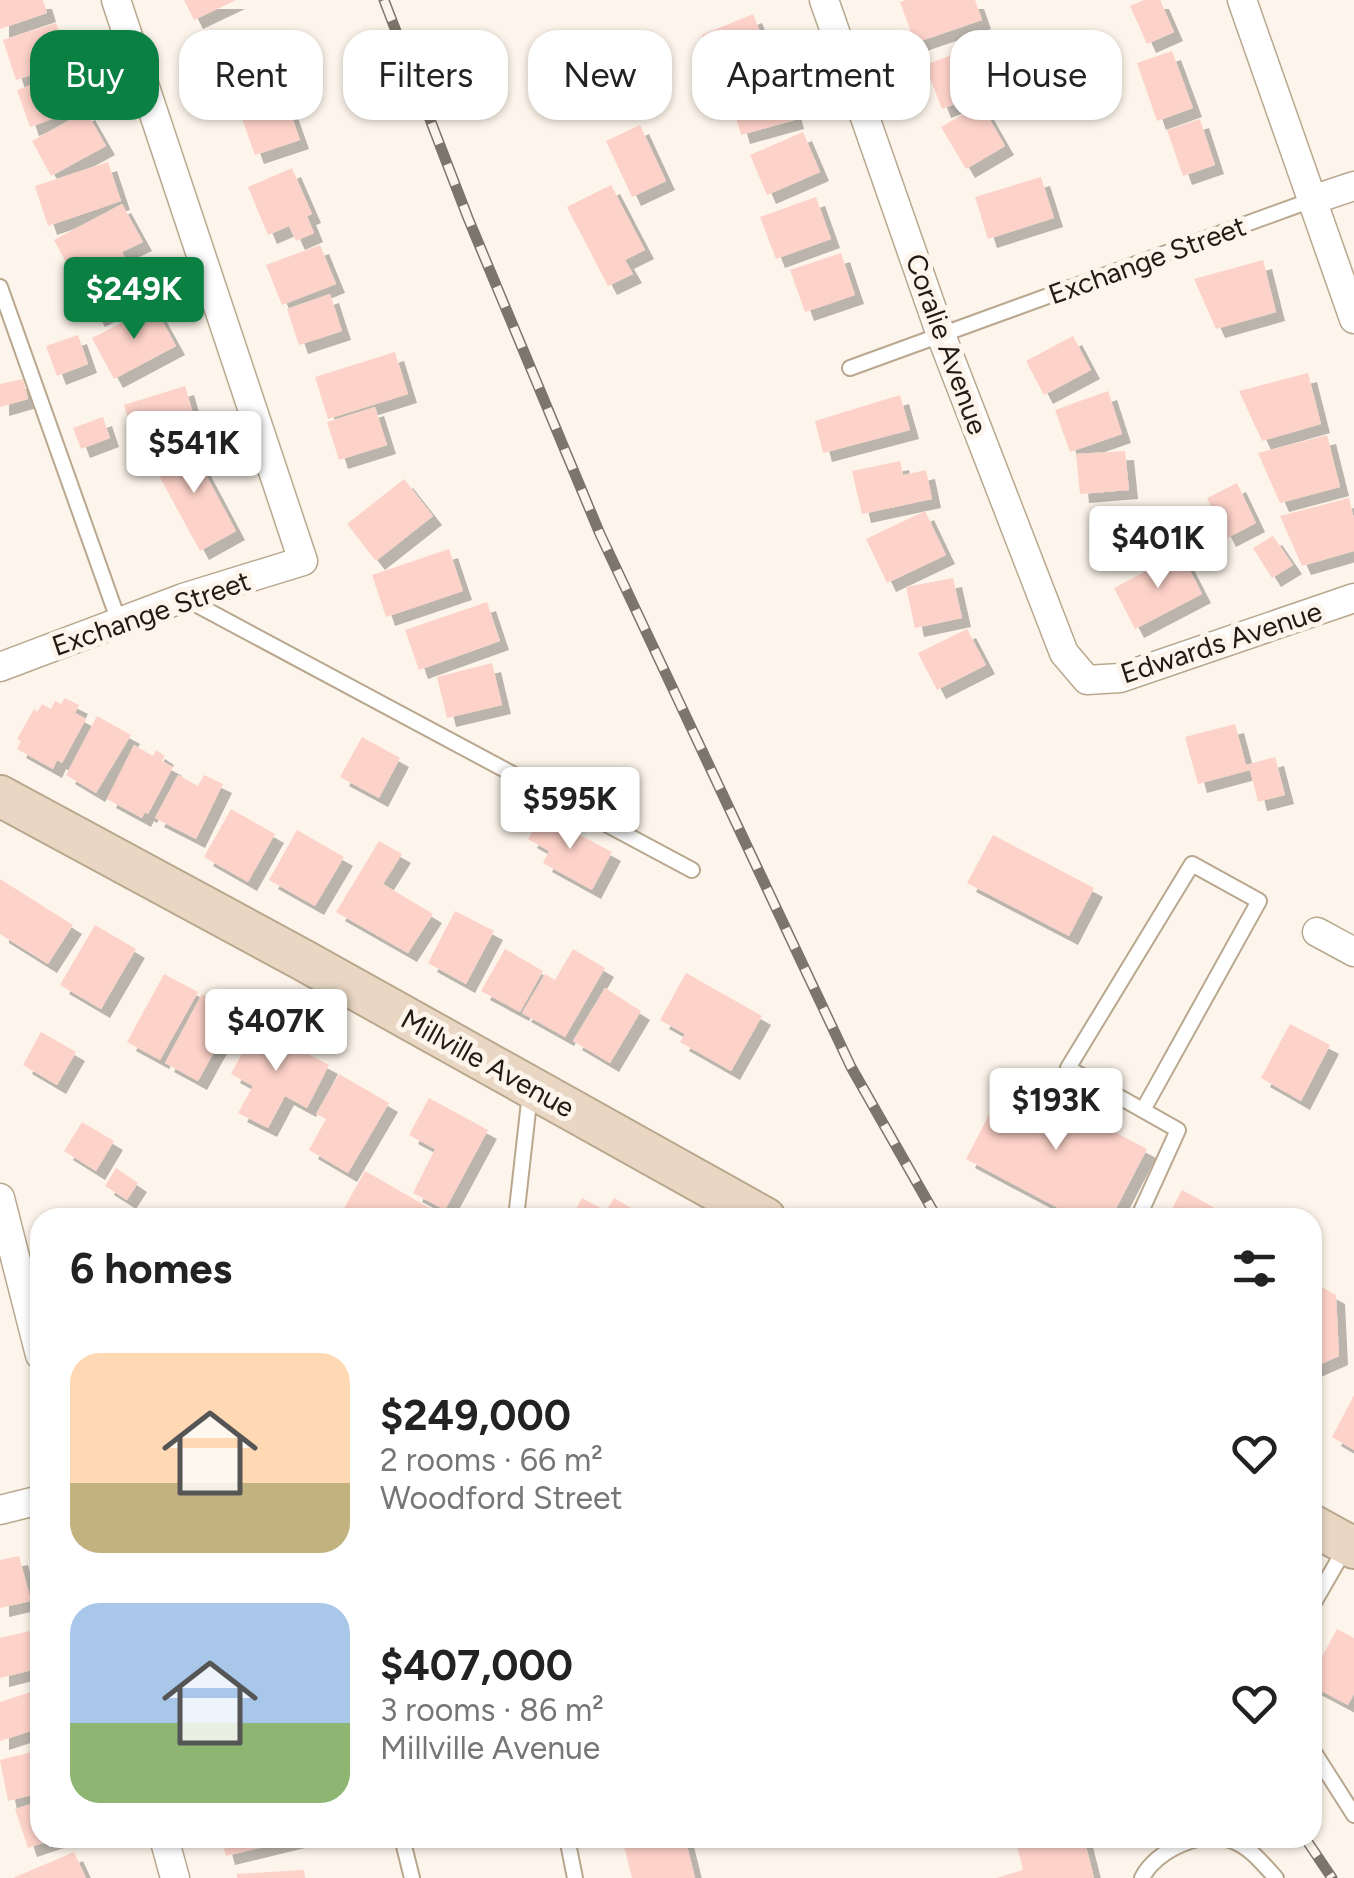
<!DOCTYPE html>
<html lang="en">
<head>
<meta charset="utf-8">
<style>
	:root { --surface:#fff; --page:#f2f2f2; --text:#222; --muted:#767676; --accent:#0b8043 }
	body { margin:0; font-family:Figtree,sans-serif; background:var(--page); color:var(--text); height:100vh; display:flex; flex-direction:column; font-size:38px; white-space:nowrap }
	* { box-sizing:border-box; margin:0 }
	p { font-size:32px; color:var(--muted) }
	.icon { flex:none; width:55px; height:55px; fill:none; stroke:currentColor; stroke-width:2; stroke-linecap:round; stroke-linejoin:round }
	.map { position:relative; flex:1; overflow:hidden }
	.drawer { position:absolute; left:30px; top:1208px; width:1292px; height:640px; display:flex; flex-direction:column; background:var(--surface); border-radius:30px; box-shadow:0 2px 8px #0004 }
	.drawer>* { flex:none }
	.hud { position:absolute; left:30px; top:30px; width:1295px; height:90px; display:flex; gap:20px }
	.price { position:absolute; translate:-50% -85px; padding:0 22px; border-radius:10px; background:#fff; color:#222; font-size:32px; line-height:65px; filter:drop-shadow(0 2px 5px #0008) }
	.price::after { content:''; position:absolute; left:50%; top:60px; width:30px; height:22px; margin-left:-15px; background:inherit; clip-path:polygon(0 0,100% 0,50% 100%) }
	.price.current { background:var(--accent); color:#fff }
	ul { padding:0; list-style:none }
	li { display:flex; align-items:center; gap:30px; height:250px; padding:0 40px }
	li span { display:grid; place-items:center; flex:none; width:280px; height:200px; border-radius:30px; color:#555 }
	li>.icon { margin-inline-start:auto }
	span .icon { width:120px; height:120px; fill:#fffc; stroke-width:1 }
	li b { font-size:42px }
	h2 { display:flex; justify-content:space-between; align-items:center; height:120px; padding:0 40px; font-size:42px }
	.chip { padding:0 35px; border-radius:30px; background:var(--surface); box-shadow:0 2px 8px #0004; font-size:35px; line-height:90px }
	.chip.current { background:var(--accent); color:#fff }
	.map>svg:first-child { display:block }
	.building { fill:#fdd2c8; filter:url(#shadow) }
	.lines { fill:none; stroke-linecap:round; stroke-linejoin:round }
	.service-casing { stroke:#b9a78e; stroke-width:18 }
	.minor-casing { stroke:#b9a78e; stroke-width:31 }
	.secondary-casing { stroke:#b9a78e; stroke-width:44 }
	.service { stroke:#fff; stroke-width:14 }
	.minor { stroke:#fff; stroke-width:28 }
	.secondary { stroke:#e9d7c4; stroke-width:40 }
	.rail-casing { stroke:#7c756b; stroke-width:11 }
	.rail { stroke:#fdf5eb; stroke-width:8; stroke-dasharray:22; stroke-linecap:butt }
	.labels { text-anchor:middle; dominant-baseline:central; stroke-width:10; stroke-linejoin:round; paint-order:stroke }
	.street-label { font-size:28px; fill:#211b11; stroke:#fdf5eb }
</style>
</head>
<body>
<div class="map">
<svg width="1354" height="1878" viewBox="0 0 1354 1878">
	<defs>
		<filter id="shadow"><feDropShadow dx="9" dy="9" stdDeviation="0" flood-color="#0004"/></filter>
	</defs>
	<rect width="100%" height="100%" fill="#fdf5eb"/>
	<path class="building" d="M0 0H43L47 13 0 29Z
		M184 0H236L194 20Z
		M906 0H975L982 20 915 43 900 2Z
		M1144 0H1160L1174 32 1147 44 1130 6Z
		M753 14 769 54 717 74 702 35Z
		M56 23 69 63 16 80 3 40Z
		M978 45 995 89 942 109 925 65Z
		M1172 51 1193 108 1157 121 1137 63Z
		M74 69 88 106 30 127 17 90Z
		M783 75 795 120 741 135 728 90Z
		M287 103 300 140 255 155 242 119Z
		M981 104 1005 146 966 169 941 127Z
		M86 111 106 146 51 176 32 141Z
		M1200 119 1215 165 1183 176 1167 130Z
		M640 125 666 181 632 197 606 141Z
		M803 132 820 172 767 195 750 155Z
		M108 162 121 201 48 226 35 186Z
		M292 168 312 214 307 216 314 233 296 241 289 226 268 235 248 187Z
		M1041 177 1054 218 988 239 975 197Z
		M611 185 645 250 625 260 633 274 608 286 567 207Z
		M816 197 831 239 776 259 760 217Z
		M122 204 143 242 122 252 143 293 96 318 54 240Z
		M320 245 336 284 282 305 266 265Z
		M841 253 855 295 805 312 790 270Z
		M1263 260 1276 312 1216 329 1194 279Z
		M330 294 342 331 299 345 287 309Z
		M154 306 176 346 114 379 92 338Z
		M78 335 88 364 57 376 46 346Z
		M1073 336 1091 370 1044 395 1026 361Z
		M395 352 408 394 328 419 315 377Z
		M1308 373 1321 424 1262 441 1239 391Z
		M23 379 28 399 0 407V384Z
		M185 386 197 427 137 445 124 405Z
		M1108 391 1122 434 1070 452 1055 410Z
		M900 395 910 430 823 453 815 421Z
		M375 407 387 445 339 460 327 422Z
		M103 417 110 438 81 449 73 428Z
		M1327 435 1340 487 1280 503 1258 453Z
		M188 441 236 531 200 551 151 461Z
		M1125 451 1129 490 1080 494 1076 454Z
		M900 461 903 475 926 470 932 499 862 514 852 471Z
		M404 479 433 516 376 561 347 524Z
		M1237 483 1256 523 1227 538 1207 498Z
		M1349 498 1354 519V551L1302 566 1280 516Z
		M925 511 946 555 887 583 866 539Z
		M1273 536 1293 565 1272 578 1253 548Z
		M449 549 463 591 386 617 372 575Z
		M1181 553 1202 594 1135 629 1114 588Z
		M953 578 962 618 915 628 906 587Z
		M487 602 500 641 419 670 405 630Z
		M967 629 986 665 937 690 918 653Z
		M492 663 502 705 447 718 437 677Z
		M65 698 79 705 75 713 86 719 62 763 57 760 53 769 17 749 21 741 17 739 34 709 37 712 42 704 51 709 55 701 61 704Z
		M97 716 131 735 96 793 66 775Z
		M1235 724 1246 765 1275 757 1285 795 1258 802 1250 770 1198 784 1185 737Z
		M362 737 400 758 379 798 340 777Z
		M134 745 153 756 156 750 165 756 162 761 173 767 148 814 145 812 142 818 107 799Z
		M178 775 198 786 204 775 223 784 196 839 155 818Z
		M231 809 275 834 248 882 204 857Z
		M542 815 612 852 592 890 543 863 549 851 528 839Z
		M297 830 344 857 315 906 269 880Z
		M993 835 1094 888 1069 936 967 883Z
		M379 841 402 854 383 884 433 914 408 953 336 912Z
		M0 879 73 925 48 964 0 934Z
		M455 911 494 931 466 984 428 963Z
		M95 925 136 949 101 1009 60 985Z
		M505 949 543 971 520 1012 481 991Z
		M573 949 605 968 565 1037 522 1013 545 974 555 980Z
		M686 973 762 1016 731 1071 680 1042 685 1034 660 1020Z
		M164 974 198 992 160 1060 127 1042Z
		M605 988 641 1011 610 1063 573 1041Z
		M202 994 236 1012 198 1081 165 1063Z
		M260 1019 282 1031 278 1038 329 1065 307 1108 285 1096 268 1128 238 1113 253 1086 231 1074Z
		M1290 1024 1330 1045 1301 1101 1261 1078Z
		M41 1032 76 1052 57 1085 23 1065Z
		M339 1074 389 1103 348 1173 309 1150 326 1119 316 1114Z
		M1009 1077 1147 1149 1111 1218H1077L966 1159Z
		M429 1098 488 1130 445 1210 413 1193 435 1149 409 1135Z
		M82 1122 114 1141 96 1171 64 1151Z
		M116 1168 138 1183 127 1200 105 1186Z
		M365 1171 447 1218H356L343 1210Z
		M1182 1190 1233 1218H1167Z
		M582 1198 606 1211 614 1198 649 1218H571Z
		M1312 1282 1336 1295 1339 1356 1312 1368Z
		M1354 1395V1450L1332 1437Z
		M19 1556 31 1601 0 1608V1560Z
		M1337 1629 1354 1638V1694L1348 1705 1312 1686V1675Z
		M34 1630 40 1668 0 1678V1638Z
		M40 1689V1728L0 1741V1702Z
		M40 1750V1793L8 1801 0 1760Z
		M40 1801V1838H58L28 1848 15 1809Z
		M221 1838H296V1839L226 1856Z
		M622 1838H685L695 1878H632Z
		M1015 1838H1084L1094 1878H996L1023 1870Z
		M74 1852 86 1878H13Z
		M304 1870 305 1878H237V1874Z"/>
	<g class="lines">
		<g class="service-casing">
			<path id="service" d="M0 287 119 622
				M850 368 1312 200
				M186 599 692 870
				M516 1218 530 1093
				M1138 1218 1178 1130 1068 1068 1192 864 1259 901 1143 1110
				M1312 1606 1347 1545
				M1312 1749 1354 1815
				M402 1838 412 1878
				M567 1838 575 1878
				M1142 1878C1156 1850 1202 1829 1233 1841 1251 1848 1263 1864 1276 1878"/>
		</g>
		<g class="minor-casing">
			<path id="minor" d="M824 0 941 335 1064 653 1087 680 1120 678 1354 598
				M1242 0 1354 319
				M1312 200 1354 186
				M0 667 183 598 303 561 116 0
				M1317 932 1354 952
				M0 1198 40 1355
				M0 1510 40 1500
				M164 1838 175 1878"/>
		</g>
		<g class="secondary-casing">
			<path id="secondary" d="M0 796 303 960 765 1218
				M1312 1525 1354 1548"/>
		</g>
		<use href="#service" class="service"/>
		<use href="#minor" class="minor"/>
		<use href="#secondary" class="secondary"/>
		<g class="rail-casing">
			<path id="rail" d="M384 0 468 218 600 534 851 1067 937 1218
				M1305 1838 1332 1878"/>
		</g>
		<use href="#rail" class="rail"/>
	</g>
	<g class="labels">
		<g class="street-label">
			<text transform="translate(1147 260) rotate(-20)">Exchange Street</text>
			<text transform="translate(947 344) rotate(70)">Coralie Avenue</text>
			<text transform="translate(151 613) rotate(-19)">Exchange Street</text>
			<text transform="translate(1221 642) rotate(-18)">Edwards Avenue</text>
			<text transform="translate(488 1063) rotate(29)">Millville Avenue</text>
		</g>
	</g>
</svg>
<b class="price current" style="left:134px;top:342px">$249K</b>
<b class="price" style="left:194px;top:496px">$541K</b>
<b class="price" style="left:1158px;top:591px">$401K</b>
<b class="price" style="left:570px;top:852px">$595K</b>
<b class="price" style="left:276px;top:1074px">$407K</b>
<b class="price" style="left:1056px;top:1153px">$193K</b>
<div class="hud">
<a class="chip current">Buy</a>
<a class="chip">Rent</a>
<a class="chip">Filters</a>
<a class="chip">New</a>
<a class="chip">Apartment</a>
<a class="chip">House</a>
</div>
<section class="drawer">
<h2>6 homes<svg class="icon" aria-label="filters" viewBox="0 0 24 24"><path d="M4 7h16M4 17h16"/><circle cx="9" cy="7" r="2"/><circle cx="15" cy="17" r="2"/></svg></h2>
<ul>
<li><span style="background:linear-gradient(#ffd9b3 65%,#c2b280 0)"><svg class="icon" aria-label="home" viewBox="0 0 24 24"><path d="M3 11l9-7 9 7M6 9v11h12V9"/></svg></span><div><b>$249,000</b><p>2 rooms · 66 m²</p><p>Woodford Street</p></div><svg class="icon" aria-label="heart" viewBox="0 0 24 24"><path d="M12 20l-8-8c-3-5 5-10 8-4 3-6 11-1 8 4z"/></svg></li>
<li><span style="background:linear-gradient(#a9c7e8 60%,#8fb573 0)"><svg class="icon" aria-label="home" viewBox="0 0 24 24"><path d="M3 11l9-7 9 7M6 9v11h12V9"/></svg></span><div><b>$407,000</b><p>3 rooms · 86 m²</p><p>Millville Avenue</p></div><svg class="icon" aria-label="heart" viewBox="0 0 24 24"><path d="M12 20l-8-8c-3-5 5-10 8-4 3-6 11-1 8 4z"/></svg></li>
</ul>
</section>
</div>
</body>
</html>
